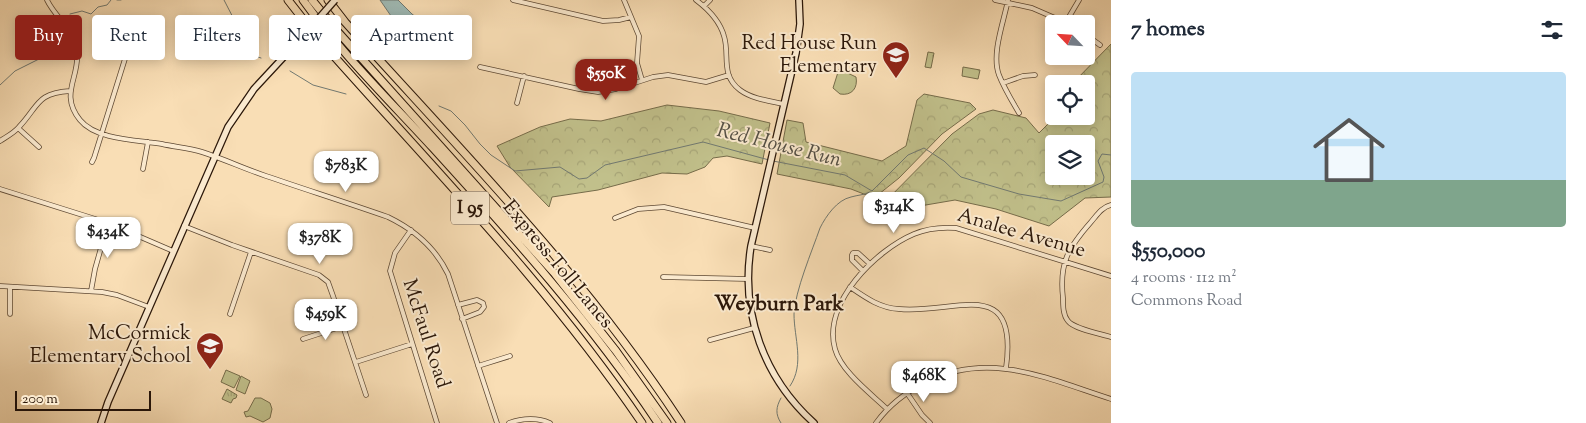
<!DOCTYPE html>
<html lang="en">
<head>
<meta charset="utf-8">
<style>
	:root { --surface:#fff; --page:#f6f6f7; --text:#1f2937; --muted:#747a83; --accent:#8f2418 }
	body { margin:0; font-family:"Sorts Mill Goudy",serif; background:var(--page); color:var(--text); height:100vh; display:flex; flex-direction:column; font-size:19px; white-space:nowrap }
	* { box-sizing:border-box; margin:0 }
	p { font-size:16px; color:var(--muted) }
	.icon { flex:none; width:28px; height:28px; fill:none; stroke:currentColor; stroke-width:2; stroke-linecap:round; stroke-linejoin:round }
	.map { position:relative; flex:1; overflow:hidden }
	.drawer { display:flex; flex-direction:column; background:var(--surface); width:475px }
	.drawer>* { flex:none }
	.guide { position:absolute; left:15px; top:15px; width:475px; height:45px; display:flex; gap:10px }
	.needle { width:32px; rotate:295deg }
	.controls { position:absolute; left:1045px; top:15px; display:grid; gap:10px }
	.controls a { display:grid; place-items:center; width:50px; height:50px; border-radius:5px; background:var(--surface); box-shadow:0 2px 12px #0003; font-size:25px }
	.scale { position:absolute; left:15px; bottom:12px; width:136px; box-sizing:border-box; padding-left:5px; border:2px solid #2b1709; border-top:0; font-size:14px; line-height:18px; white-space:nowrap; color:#2b1709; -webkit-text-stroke:4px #fbeacf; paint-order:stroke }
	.price { position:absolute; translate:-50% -42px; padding:0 11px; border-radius:10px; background:#fff; color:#222; font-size:16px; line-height:32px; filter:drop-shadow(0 1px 2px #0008) }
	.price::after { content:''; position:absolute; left:50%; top:30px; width:15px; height:11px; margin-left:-8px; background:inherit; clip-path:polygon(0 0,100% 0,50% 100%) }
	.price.selected { background:var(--accent); color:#fff }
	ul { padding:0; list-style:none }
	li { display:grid; align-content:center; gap:10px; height:265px; padding:0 20px }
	li span { display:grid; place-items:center; height:155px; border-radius:5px; color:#555 }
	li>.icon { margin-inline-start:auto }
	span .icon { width:90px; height:90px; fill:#fffc; stroke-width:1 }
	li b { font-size:21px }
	h2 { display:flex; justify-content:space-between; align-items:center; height:60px; padding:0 20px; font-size:21px }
	.tag { padding:0 18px; border-radius:5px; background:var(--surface); box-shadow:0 2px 12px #0003; font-size:18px; line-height:45px }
	.tag.selected { background:var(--accent); color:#fff }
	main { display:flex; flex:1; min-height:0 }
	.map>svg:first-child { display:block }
	.forest { fill:url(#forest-crowns); stroke:#766c4a; fill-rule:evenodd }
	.park { fill:url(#park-tufts); stroke:#766c4a }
	.pitch { fill:#c1c08b; stroke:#766c4a }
	.water { fill:#a0bbb6; stroke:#717971 }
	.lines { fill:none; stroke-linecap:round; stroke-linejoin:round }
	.stream { stroke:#717971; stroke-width:1 }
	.street-casing { stroke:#5e4934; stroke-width:5.5 }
	.secondary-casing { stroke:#2b1709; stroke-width:8 }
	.highway-casing { stroke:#2b1709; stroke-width:9 }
	.street { stroke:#fbeacf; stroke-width:4 }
	.secondary { stroke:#fbeacf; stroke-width:5.5 }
	.highway { stroke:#f9deb5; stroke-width:7 }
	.secondary-bridge-casing { stroke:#2b1709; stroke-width:8; stroke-linecap:butt }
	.secondary-bridge { stroke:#fbeacf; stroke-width:5.5 }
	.labels { text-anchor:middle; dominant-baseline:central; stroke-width:4; stroke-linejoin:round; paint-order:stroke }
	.shield { fill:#fbeacf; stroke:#695644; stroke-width:1 }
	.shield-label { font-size:19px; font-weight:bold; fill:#2b1709 }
	.poi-label { font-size:20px; fill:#2b1709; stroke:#fbeacf; text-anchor:end }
	.street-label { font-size:20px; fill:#2b1709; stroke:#fbeacf }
	.water-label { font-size:21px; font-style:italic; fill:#545046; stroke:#fbeacf }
	.neighbourhood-label { font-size:21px; font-weight:bold; fill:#2b1709; stroke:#fbeacf }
</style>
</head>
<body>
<main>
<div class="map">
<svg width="1111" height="423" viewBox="0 0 1111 423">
	<defs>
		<pattern id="forest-crowns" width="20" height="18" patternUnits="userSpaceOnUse" patternTransform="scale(1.25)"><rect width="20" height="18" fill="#c1c08b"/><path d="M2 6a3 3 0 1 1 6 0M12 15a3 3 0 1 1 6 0" fill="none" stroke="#a6a477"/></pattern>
		<pattern id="park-tufts" width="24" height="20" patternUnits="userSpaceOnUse" patternTransform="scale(1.25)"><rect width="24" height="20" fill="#c1c08b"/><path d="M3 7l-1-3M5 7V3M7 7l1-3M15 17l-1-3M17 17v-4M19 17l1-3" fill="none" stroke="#a6a477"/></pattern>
	</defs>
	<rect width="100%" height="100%" fill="#f9deb5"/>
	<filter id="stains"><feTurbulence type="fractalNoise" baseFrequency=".004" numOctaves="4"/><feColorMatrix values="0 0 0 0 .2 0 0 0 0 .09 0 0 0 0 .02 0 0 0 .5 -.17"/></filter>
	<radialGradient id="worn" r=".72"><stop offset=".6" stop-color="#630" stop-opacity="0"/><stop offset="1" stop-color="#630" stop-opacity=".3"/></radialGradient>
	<path class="forest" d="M1111 44V197L1085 198 1049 226 996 209 955 200 914 207 884 221H869L875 212 952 134 979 114 993 110 1026 118 1039 133 1052 120 1054 101V116H1086V84H1072ZM1054 144H1086V176H1054Z
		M924 94 970 103 976 109 942 134 899 178 874 198 851 189 777 174 787 120 803 123 806 142 882 161 906 146 917 100Z
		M667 105 719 111 770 123 762 164 727 156 713 158 705 167 687 174 662 173 598 190 552 197 549 207 510 167 497 146 540 127 570 119 601 121Z"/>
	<path class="park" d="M928 52 934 53 931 68 925 67Z
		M963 67 980 70 978 79 962 76Z
		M227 389 237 395 236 398 233 399 231 403 222 399Z"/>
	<path class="pitch" d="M839 69 856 77C858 88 852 96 840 94L833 88Z
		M226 370 240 376 234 388 221 382Z
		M241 376 250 381 245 394 236 390Z
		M255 398H261L270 403 272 409 270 418 263 422 250 416 246 417 244 412 248 411Z"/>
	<path class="water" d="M380 0H398L412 14 447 42 443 50 418 46 402 32Z"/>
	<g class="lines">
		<path class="stream" d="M117 0H121
			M224 0 240 31 244 45 255 56 261 58
			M70 14 82 11 91 14 98 7 107 5 111 0
			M290 71 313 85 346 94
			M0 85 15 71 45 56 49 48 50 32 53 24
			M439 106 451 111 465 125 480 144 491 155 515 171 560 167 579 179 587 178 605 165 703 142 769 160
			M773 161 845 175 872 191 908 155 924 148 944 161 961 177 1019 194 1061 201 1103 182 1104 177 1098 161 1102 154 1111 155
			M790 386C805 364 794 338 794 314 795 291 812 251 820 228 826 216 837 200 851 197 858 195 864 195 870 192
			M781 398C776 407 775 414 781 423"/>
		<g class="street-casing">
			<path id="street" d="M47 0C56 19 75 29 77 52 80 77 59 94 80 120 96 140 138 140 162 144 175 147 189 148 202 152 224 159 245 169 266 176 307 190 348 203 388 217 415 230 435 247 448 274L497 423
				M513 0 603 21 619 20 631 17
				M624 0 639 36 637 63 642 80
				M696 0C708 9 720 22 724 36 730 55 720 75 740 90 752 99 770 101 784 104
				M995 0 1032 8 1069 24
				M1008 0C1004 21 991 54 999 75 1004 88 1012 101 1019 113
				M704 6 710 0
				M1066 22 1079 0
				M1086 35 1100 45
				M480 67 579 89 598 92 616 89 653 77 668 75 706 82 729 75
				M1003 83 1023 76 1035 75
				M517 103 524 76
				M18 128 39 147
				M0 141C6 137 14 133 19 127 39 106 36 93 70 91
				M92 162 94 158 129 46
				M143 169 148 142
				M0 189 108 223 173 251
				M1111 205C1102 207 1097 215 1091 222 1068 248 1059 263 1063 298 1063 306 1063 315 1068 321 1074 329 1101 334 1111 337
				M615 218 638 209 664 207 755 228
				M184 226 232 245 319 275 328 282 333 296 366 395
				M411 230 395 253 390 271 437 423
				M751 246 770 250
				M863 271 852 260V255L853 253H858L870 264
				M663 277 748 279
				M0 286 102 292 117 295 149 307
				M850 287C866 298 880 308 899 309 954 315 1019 273 1006 368
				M91 291 95 269 108 223
				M458 305 477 300 483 303 484 307 480 312 462 319
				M10 314V287
				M230 314 251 252
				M303 339 343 326
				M710 340 754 328
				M356 362 412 344
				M478 366 510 356
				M907 393 922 415 930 423
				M887 409C870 393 841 371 835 349 822 303 876 250 914 234 928 228 942 227 956 228L1111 276
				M509 423C523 418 536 417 550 423
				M876 423C889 405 906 392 926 382 990 350 1048 379 1111 399"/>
		</g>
		<g class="secondary-casing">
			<path id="secondary" d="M799 0 800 24 796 53 751 246C740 313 764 378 814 423
				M101 423 108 402 228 127 254 89 305 34"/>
		</g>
		<g class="highway-casing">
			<path id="highway" d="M288 0 317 37C428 163 547 283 642 423
				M303 0C341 53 389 100 433 148 513 236 592 324 658 423
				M312 0 338 32 555 274 616 351 667 423
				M328 0 345 22C462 152 585 276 681 423"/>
		</g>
		<use href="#street" class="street"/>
		<use href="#secondary" class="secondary"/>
		<use href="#highway" class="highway"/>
		<g class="secondary-bridge-casing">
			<path id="secondary-bridge" d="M305 34 335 0"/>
		</g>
		<use href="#secondary-bridge" class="secondary-bridge"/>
	</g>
	<defs>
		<g id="school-pin" transform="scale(1.4375)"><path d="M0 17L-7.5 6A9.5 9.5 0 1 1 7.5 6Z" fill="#8f2418" stroke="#fbeacf"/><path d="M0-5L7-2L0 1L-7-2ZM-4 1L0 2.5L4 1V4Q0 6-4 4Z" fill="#fff"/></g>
	</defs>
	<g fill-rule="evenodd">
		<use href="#school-pin" x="896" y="55"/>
		<use href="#school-pin" x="210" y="346"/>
	</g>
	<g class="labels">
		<rect class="shield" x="451" y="191.5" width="38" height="33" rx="4"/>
		<g class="shield-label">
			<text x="470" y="208">I 95</text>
		</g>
		<g class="poi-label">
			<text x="877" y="44">Red House Run<tspan x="877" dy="23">Elementary</tspan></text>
			<text x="191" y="334">McCormick<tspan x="191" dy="23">Elementary School</tspan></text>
		</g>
		<g class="street-label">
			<text transform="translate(1021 234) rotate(16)">Analee Avenue</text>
			<text transform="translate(557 265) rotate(50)">Express Toll Lanes</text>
			<text transform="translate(425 334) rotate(72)">McFaul Road</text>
		</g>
		<g class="water-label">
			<text transform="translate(779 146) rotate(14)">Red House Run</text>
		</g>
		<g class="neighbourhood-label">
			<text x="779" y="305">Weyburn Park</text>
		</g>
	</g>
	<rect width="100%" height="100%" filter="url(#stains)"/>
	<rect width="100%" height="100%" fill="url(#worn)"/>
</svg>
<div class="controls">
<a><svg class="needle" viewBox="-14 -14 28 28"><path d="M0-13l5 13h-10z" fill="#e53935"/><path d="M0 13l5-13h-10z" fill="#747a83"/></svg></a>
<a><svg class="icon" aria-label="locate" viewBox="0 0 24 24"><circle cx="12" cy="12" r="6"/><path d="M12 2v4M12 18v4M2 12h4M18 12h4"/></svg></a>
<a><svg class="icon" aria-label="layers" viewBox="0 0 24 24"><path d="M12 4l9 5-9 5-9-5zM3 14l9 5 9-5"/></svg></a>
</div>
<div class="scale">200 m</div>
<b class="price selected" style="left:606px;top:101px">$550K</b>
<b class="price" style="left:346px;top:193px">$783K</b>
<b class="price" style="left:894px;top:234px">$314K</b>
<b class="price" style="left:108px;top:259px">$434K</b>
<b class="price" style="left:320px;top:265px">$378K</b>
<b class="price" style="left:326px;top:341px">$459K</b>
<b class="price" style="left:924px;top:403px">$468K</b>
<div class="guide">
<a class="tag selected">Buy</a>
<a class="tag">Rent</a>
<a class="tag">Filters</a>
<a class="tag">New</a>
<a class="tag">Apartment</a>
</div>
</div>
<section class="drawer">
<h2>7 homes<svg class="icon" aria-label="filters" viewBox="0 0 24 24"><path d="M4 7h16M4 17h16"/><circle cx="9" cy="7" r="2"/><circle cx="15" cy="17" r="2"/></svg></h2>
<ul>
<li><span style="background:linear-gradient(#bfe0f5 70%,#7fa58c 0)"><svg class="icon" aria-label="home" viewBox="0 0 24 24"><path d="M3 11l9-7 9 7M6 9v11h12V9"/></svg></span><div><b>$550,000</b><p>4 rooms · 112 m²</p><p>Commons Road</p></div></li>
</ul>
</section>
</main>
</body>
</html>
